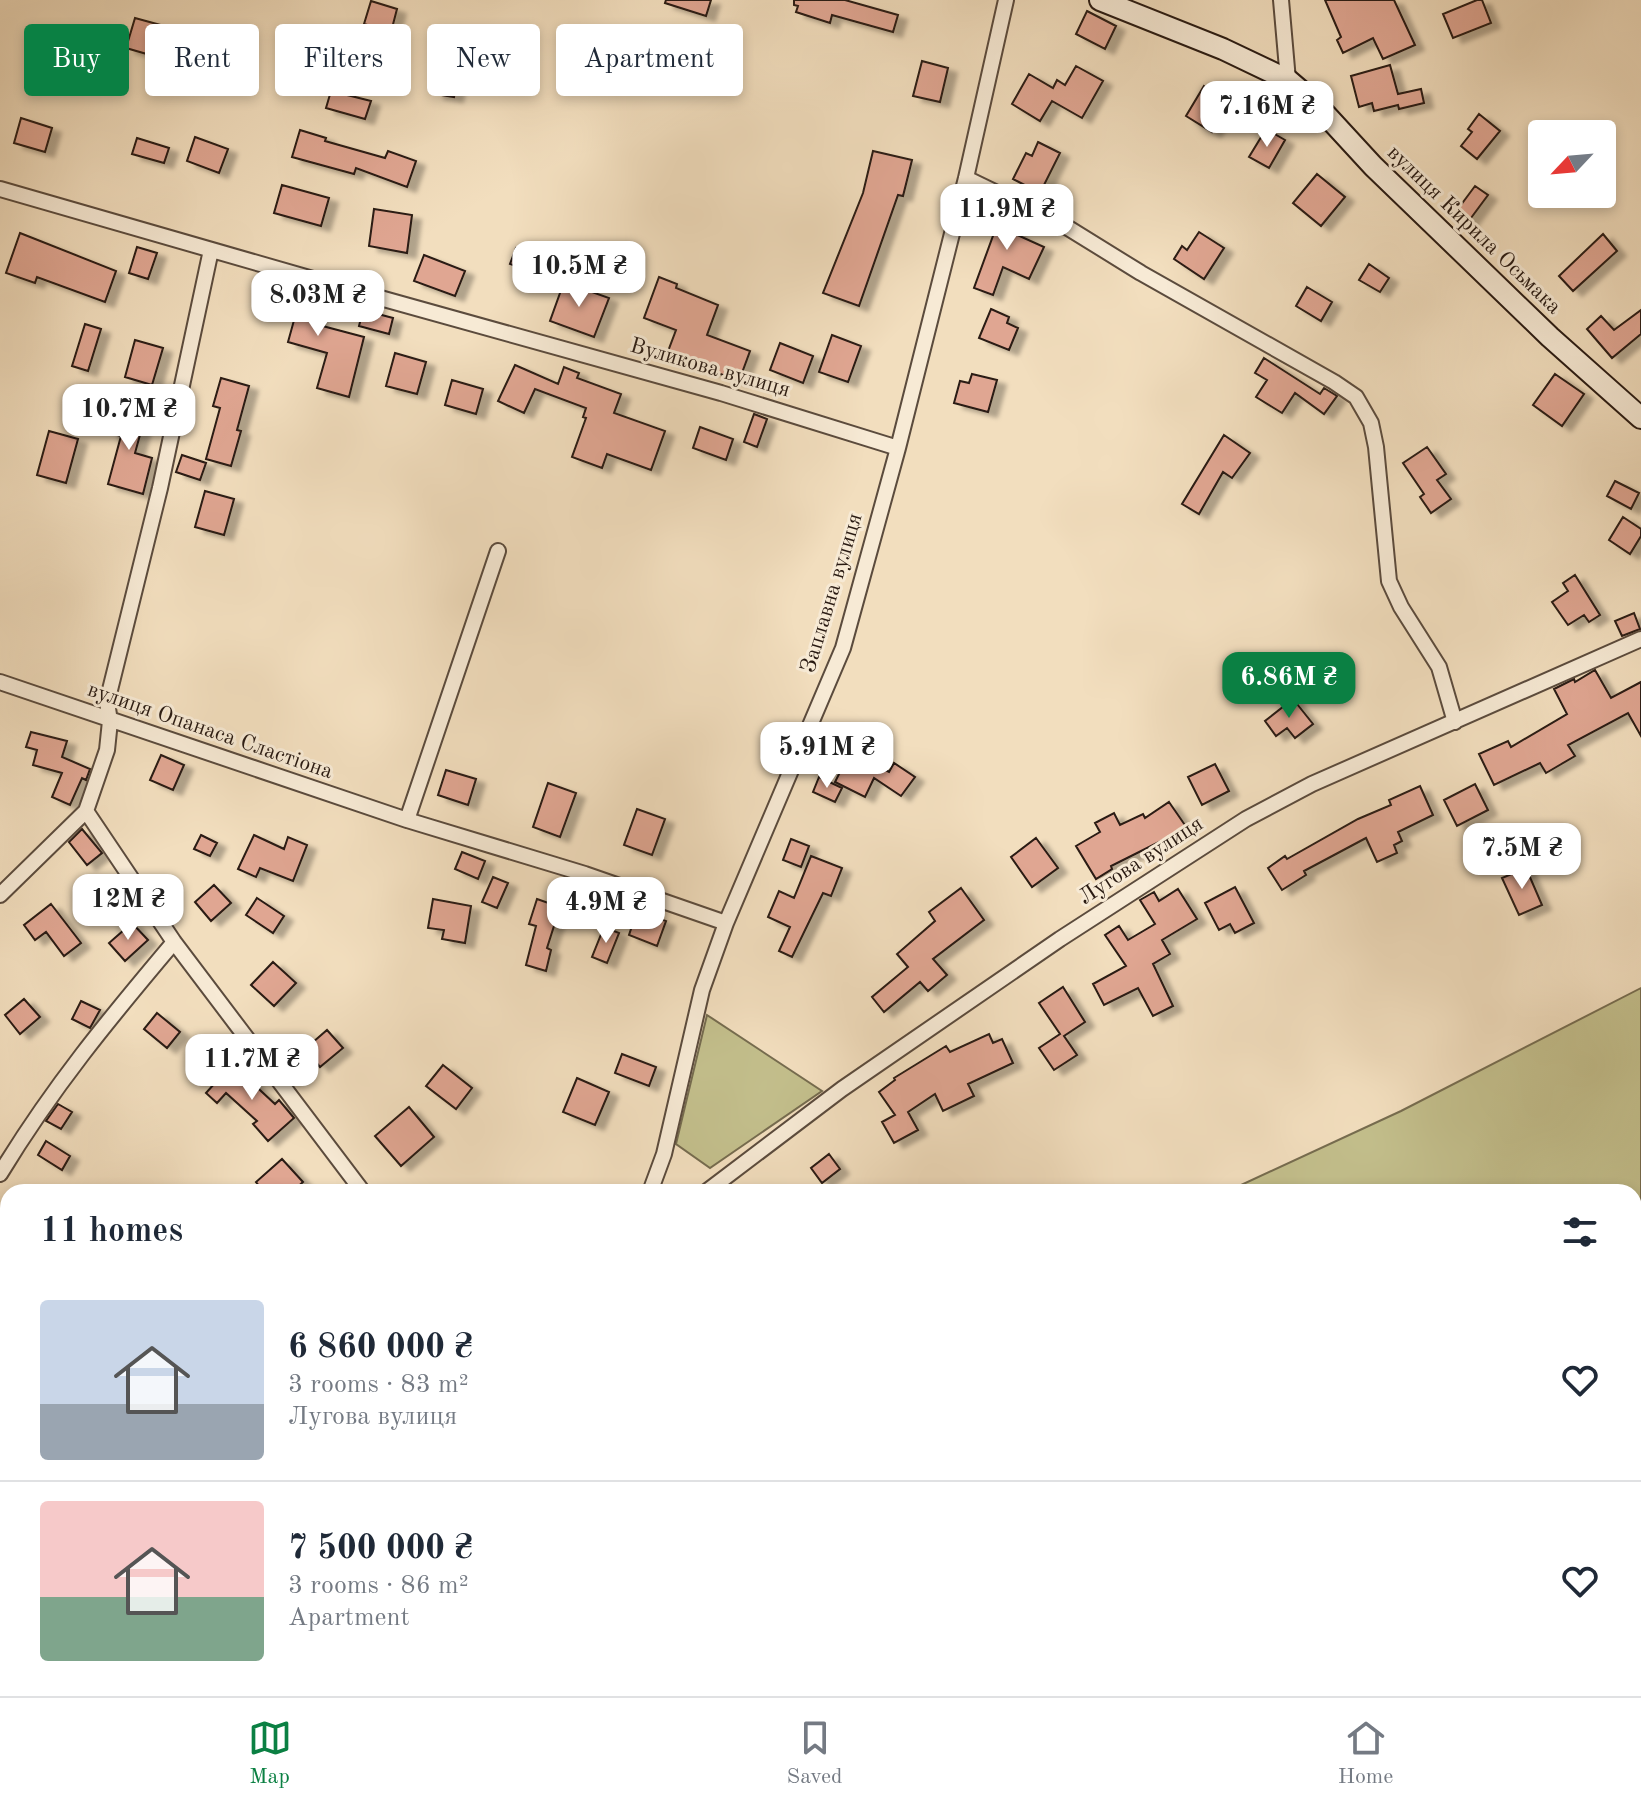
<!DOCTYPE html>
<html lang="en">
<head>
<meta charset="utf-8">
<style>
	:root { --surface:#fff; --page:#f6f6f7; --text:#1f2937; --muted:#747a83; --line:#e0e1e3; --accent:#0b8043 }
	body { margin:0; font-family:"Old Standard TT",serif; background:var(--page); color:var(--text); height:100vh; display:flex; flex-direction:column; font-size:30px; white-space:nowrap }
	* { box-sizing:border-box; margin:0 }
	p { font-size:26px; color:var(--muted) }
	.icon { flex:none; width:44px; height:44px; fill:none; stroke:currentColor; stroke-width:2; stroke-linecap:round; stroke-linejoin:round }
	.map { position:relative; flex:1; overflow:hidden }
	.sheet { position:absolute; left:0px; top:1184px; width:1642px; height:512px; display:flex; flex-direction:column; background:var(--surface); border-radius:24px 24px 0 0; box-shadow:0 4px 12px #0003 }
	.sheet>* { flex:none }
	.guide { position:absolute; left:24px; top:24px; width:800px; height:72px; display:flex; gap:16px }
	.needle { width:52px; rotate:244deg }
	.buttons { position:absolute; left:1528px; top:120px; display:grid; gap:16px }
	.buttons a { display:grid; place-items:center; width:88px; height:88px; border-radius:8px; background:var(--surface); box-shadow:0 4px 12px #0003; font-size:40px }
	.price { position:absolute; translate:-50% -68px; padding:0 18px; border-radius:16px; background:#fff; color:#222; font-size:26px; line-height:52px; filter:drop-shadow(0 2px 4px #0008) }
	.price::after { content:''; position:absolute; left:50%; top:48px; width:24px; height:18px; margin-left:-12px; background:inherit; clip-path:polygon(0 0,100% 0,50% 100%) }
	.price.on { background:var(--accent); color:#fff }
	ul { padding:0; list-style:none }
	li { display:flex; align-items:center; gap:24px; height:200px; padding:0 40px }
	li+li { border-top:2px solid var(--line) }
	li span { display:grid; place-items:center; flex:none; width:224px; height:160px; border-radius:8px; color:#555 }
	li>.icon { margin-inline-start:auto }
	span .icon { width:96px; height:96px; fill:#fffc; stroke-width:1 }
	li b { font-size:34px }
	h2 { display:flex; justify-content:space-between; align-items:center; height:96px; padding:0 40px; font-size:34px }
	.pill { padding:0 28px; border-radius:8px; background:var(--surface); box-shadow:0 4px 12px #0003; font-size:28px; line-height:72px }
	.pill.on { background:var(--accent); color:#fff }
	.tab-bar { display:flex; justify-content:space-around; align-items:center; height:112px; border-top:2px solid var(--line); background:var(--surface); font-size:22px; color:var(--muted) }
	.tab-bar a { display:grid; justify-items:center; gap:4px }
	.tab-bar .on { color:var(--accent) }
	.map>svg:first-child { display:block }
	.green { fill:#c3bf8c; stroke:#766c4f; stroke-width:2 }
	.building { fill:#e0a692; stroke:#291a12; stroke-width:2; filter:url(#shadow) }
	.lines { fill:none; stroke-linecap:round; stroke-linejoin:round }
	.street-casing { stroke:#5b4b3d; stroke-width:18 }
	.secondary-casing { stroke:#291a12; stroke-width:24 }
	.street { stroke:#f7ead5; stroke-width:14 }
	.secondary { stroke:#f7ead5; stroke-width:20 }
	.labels { text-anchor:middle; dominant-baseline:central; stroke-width:6; stroke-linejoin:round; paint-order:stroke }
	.street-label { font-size:22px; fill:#291a12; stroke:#f7ead5 }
</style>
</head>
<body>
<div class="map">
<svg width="1641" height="1696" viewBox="0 0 1641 1696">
	<defs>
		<filter id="shadow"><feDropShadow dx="9" dy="5" stdDeviation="2" flood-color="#0004"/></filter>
	</defs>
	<rect width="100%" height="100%" fill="#f2debe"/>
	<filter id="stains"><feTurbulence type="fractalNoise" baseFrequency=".0025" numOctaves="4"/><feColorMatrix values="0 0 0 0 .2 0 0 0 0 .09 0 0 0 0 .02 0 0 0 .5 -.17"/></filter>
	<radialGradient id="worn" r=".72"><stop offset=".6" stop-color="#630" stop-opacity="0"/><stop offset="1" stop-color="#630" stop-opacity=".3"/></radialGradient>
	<path class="green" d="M1641 988V1696H588L593 1688H1634V1192H1226L1401 1111Z
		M707 1015 822 1091 710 1168 676 1144Z"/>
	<path class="building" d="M666 0H711L706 16 665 3Z
		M794 0H845L898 15 893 32 832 15 830 23 796 12 798 6 794 5Z
		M1325 0H1394L1415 45 1383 59 1373 38 1343 53 1337 40 1341 37Z
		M1477 0H1482L1491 23 1453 38 1443 14Z
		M371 1 397 9 391 32 364 24Z
		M1087 11 1116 26 1105 49 1076 34Z
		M135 18 186 32 178 63 126 48Z
		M336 43 360 50 347 95 371 101 365 119 326 108 336 74 328 72Z
		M441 57 461 60 454 97 435 94Z
		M922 61 948 68 940 102 913 96Z
		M1390 65 1398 94 1421 89 1424 103 1399 109 1398 105 1374 111 1372 103 1359 107 1351 76Z
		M1076 66 1103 81 1082 118 1052 101 1040 121 1012 104 1029 74 1053 88 1057 80 1065 85Z
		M1204 86 1230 102 1212 132 1186 116Z
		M1479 114 1500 131 1477 159 1461 146 1472 132 1468 129Z
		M21 118 52 128 45 152 14 143Z
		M1266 129 1285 140 1269 168 1249 157Z
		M300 130 326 138 325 141 385 158 388 151 416 161 407 187 356 168 354 174 292 157Z
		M195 137 228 149 219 173 187 161Z
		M137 138 169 148 164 163 132 154Z
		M1038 142 1060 153 1040 193 1013 179 1026 153 1032 156Z
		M873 151 912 160 903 196 898 195 859 306 823 293 863 193Z
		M1317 174 1345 197 1321 226 1293 203Z
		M282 185 329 198 321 226 274 213Z
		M1475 186 1488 195 1468 222 1455 213Z
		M1001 206 1022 216 1015 234 1044 247 1029 279 1003 267 993 295 974 288 994 233 991 232Z
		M374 209 412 215 407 253 369 246Z
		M1199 232 1224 248 1204 279 1174 259 1182 246 1187 250Z
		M20 233 116 271 105 302 37 277 35 283 6 273Z
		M1603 234 1617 251 1573 291 1559 276Z
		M137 247 157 253 148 279 129 273Z
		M516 248 547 259 541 275 510 264Z
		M424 255 465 271 455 296 414 281Z
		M1369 264 1389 278 1380 292 1359 280Z
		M659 277 677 284 676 288 718 305 707 335 750 351 739 381 667 354 676 330 644 318Z
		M262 281 289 288 287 295 321 304 315 324 364 337 349 397 317 388 327 353 288 342 296 313 256 302Z
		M564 282 609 298 594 337 550 321Z
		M1307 287 1332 302 1321 321 1296 306Z
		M991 309 1009 317 1007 323 1018 328 1009 350 979 338Z
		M363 310 393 318 389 334 359 326Z
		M1641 310V334L1612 358 1587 329 1601 316 1614 330Z
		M85 324 101 329 88 371 72 366Z
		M832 335 861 346 848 382 819 372Z
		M135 340 163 348 152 385 125 377Z
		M780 343 813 356 803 383 770 370Z
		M395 353 426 362 417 394 386 386Z
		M1264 358 1320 394 1324 388 1337 396 1324 414 1295 393 1282 413 1256 397 1267 380 1255 373Z
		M515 365 558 384 564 367 579 373 577 378 621 394 614 413 665 431 651 470 607 454 602 468 572 457 586 418 583 417 586 408 535 389 524 413 498 401Z
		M972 374 997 380 988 412 954 403 960 381 969 383Z
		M1555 374 1584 394 1562 426 1533 405Z
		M221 378 249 386 237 430 241 431 231 466 206 459 220 408 213 406Z
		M452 380 483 389 476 414 445 405Z
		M117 406 146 413 135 453 152 458 143 494 108 484 121 436 110 433Z
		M754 414 767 419 757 447 744 442Z
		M700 427 733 439 726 460 693 448Z
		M49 431 78 439 66 483 37 475Z
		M1224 435 1250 453 1232 478 1223 472 1199 514 1182 504Z
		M1427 447 1446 474 1437 480 1451 499 1431 513 1420 497 1424 494 1403 463Z
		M182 455 206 463 200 480 176 472Z
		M1615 481 1639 493 1631 509 1607 496Z
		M205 491 234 499 224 535 195 527Z
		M1623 517 1641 529V536L1630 554 1609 540Z
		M1575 575 1600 615 1589 622 1584 615 1568 625 1552 602 1568 591 1563 583Z
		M1634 613 1640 629 1622 636 1615 621Z
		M1595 670 1611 698 1641 682V736L1628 713 1568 745 1575 756 1546 773 1540 763 1494 785 1479 754 1508 741 1511 747 1567 714 1554 689 1574 679 1575 682Z
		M1293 699 1313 724 1295 738 1287 728 1276 736 1265 721Z
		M31 732 67 741 62 757 90 769 86 780 82 778 70 805 52 797 62 773 33 765 37 750 26 747Z
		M850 752 889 772 894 763 915 777 901 796 874 778 865 797 835 782Z
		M161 755 184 765 173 790 150 780Z
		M1215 764 1229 791 1202 805 1188 777Z
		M446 770 476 779 468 805 438 795Z
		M819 777 842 788 835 802 813 792Z
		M548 783 576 793 560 837 533 827Z
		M1475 784 1488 810 1457 826 1444 800Z
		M1420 786 1433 815 1398 832 1402 841 1394 845 1397 853 1377 862 1366 838 1304 871 1306 875 1282 890 1268 868 1285 856 1287 859 1358 819 1391 805 1389 800Z
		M1169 802 1187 828 1111 866 1112 869 1096 879 1076 846 1100 832 1095 823 1114 813 1120 825 1143 814 1145 818Z
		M637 809 665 819 652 855 624 845Z
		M82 829 102 853 87 865 69 842Z
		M201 835 217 843 210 856 194 849Z
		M254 835 284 849 288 837 307 845 293 881 260 868 256 877 238 869Z
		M1036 838 1058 868 1032 887 1011 857Z
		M791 839 809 846 801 867 783 860Z
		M462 852 485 861 478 879 455 869Z
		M811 856 842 868 831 896 823 893 792 957 779 951 790 927 768 917 779 891 794 898Z
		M1526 868 1542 905 1519 915 1502 878Z
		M493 877 508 883 497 908 482 902Z
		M567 881 582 888 573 910 558 904Z
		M214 885 231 903 211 921 195 902Z
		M1235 887 1254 923 1235 933 1230 924 1219 930 1205 903Z
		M961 888 984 920 933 959 947 975 928 991 920 982 884 1012 872 997 908 967 897 954 935 921 929 912Z
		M1178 889 1197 919 1162 940 1170 954 1153 964 1173 1006 1153 1016 1138 988 1104 1005 1093 984 1126 966 1105 935 1119 926 1128 940 1155 924 1140 900 1154 892 1159 901Z
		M257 898 284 916 273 933 246 915Z
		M433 899 471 906 465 943 442 939 444 930 428 928Z
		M537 899 560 907 547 948 551 950 546 971 526 965 536 926 529 924Z
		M51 904 81 943 64 956 46 932 35 940 24 925Z
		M637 911 666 921 657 946 629 935Z
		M132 923 148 940 125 961 109 943Z
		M604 927 619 933 607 963 592 957Z
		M273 962 296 983 274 1006 251 985Z
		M1063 987 1085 1022 1064 1036 1077 1055 1054 1070 1039 1048 1060 1034 1039 1003Z
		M24 999 40 1017 20 1034 5 1015Z
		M81 1001 100 1010 90 1028 72 1019Z
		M157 1013 180 1032 167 1048 144 1029Z
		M327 1030 343 1048 320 1067 305 1049Z
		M989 1034 993 1043 1002 1039 1013 1063 968 1084 974 1096 943 1111 935 1094 908 1112 918 1130 894 1143 882 1122 895 1115 879 1092 895 1080 894 1078 946 1046 950 1052Z
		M622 1054 656 1067 649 1086 615 1073Z
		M232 1064 275 1104 279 1100 294 1118 268 1141 253 1124 257 1121 226 1093 217 1103 206 1093Z
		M443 1065 472 1088 456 1109 426 1086Z
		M577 1078 609 1092 595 1125 563 1112Z
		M58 1104 72 1112 61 1129 46 1121Z
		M409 1107 434 1137 401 1166 375 1136Z
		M46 1141 70 1156 62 1170 38 1155Z
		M829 1154 840 1169 822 1183 811 1168Z
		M282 1159 303 1182 292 1192H264L256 1182Z"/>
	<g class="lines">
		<g class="street-casing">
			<path id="street" d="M1281 0 1288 80
				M966 178 1065 226 1141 273 1334 382 1356 397 1371 423 1376 447 1389 581 1401 607 1439 667 1455 722
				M0 189 330 284 721 393 898 448
				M0 682 407 820 585 874 726 923
				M86 811 174 942 363 1192
				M407 820 498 551
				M0 895 86 811 107 750 110 721 107 702 160 488 211 250
				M0 1174C52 1088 109 1019 174 942
				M650 1192 664 1154 702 990 726 923 843 648 898 448 966 178 1006 0
				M706 1192 842 1089 1060 939 1246 819 1312 784 1641 639
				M0 1559 8 1562
				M266 1688 280 1696
				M335 1696 339 1688"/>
		</g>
		<g class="secondary-casing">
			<path id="secondary" d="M1100 0 1223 49 1288 80 1315 103 1373 166 1550 337 1641 418"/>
		</g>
		<use href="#street" class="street"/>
		<use href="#secondary" class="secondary"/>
	</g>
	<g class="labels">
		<g class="street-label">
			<text transform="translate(1474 230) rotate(44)">вулиця Кирила Осьмака</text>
			<text transform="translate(710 368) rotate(16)">Вуликова вулиця</text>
			<text transform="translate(832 593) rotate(-73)">Заплавна вулиця</text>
			<text transform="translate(210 731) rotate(19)">вулиця Опанаса Сластіона</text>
			<text transform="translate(1141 861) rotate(-33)">Лугова вулиця</text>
		</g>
	</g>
	<rect width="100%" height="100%" filter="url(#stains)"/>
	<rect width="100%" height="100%" fill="url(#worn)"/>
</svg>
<div class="buttons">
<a><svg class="needle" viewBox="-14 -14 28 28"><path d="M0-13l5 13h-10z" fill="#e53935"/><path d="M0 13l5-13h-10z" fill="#747a83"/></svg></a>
</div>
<b class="price" style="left:1267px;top:149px">7.16M ₴</b>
<b class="price" style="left:1007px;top:252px">11.9M ₴</b>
<b class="price" style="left:579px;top:309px">10.5M ₴</b>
<b class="price" style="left:318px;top:338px">8.03M ₴</b>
<b class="price" style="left:129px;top:452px">10.7M ₴</b>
<b class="price on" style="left:1289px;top:720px">6.86M ₴</b>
<b class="price" style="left:827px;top:790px">5.91M ₴</b>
<b class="price" style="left:1522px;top:891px">7.5M ₴</b>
<b class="price" style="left:128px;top:942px">12M ₴</b>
<b class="price" style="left:606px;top:945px">4.9M ₴</b>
<b class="price" style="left:252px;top:1102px">11.7M ₴</b>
<div class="guide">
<a class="pill on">Buy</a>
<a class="pill">Rent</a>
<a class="pill">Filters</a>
<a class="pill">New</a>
<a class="pill">Apartment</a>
</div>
<section class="sheet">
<h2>11 homes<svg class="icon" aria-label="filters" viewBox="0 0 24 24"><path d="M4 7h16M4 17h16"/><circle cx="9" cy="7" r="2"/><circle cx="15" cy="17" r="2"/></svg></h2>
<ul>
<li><span style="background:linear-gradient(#c9d6e8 65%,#9aa5b1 0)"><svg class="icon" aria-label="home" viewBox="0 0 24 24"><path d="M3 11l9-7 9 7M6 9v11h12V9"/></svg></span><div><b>6 860 000 ₴</b><p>3 rooms · 83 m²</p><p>Лугова вулиця</p></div><svg class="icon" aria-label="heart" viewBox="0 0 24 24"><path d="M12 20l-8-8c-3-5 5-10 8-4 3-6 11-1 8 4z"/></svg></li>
<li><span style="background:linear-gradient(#f6c9c9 60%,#7fa58c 0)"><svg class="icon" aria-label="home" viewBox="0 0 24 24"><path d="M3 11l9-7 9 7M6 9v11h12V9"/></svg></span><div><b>7 500 000 ₴</b><p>3 rooms · 86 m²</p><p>Apartment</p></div><svg class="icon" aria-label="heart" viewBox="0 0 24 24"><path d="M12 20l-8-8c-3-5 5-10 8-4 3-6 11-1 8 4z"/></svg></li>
</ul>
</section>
</div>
<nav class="tab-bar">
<a class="on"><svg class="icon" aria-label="map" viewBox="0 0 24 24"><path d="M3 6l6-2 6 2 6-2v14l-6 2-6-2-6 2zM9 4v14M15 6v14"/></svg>Map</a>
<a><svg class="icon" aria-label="saved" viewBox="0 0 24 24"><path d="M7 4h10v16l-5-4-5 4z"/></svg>Saved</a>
<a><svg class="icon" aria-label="home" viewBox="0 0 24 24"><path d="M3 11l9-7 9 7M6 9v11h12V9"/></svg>Home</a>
</nav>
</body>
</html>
